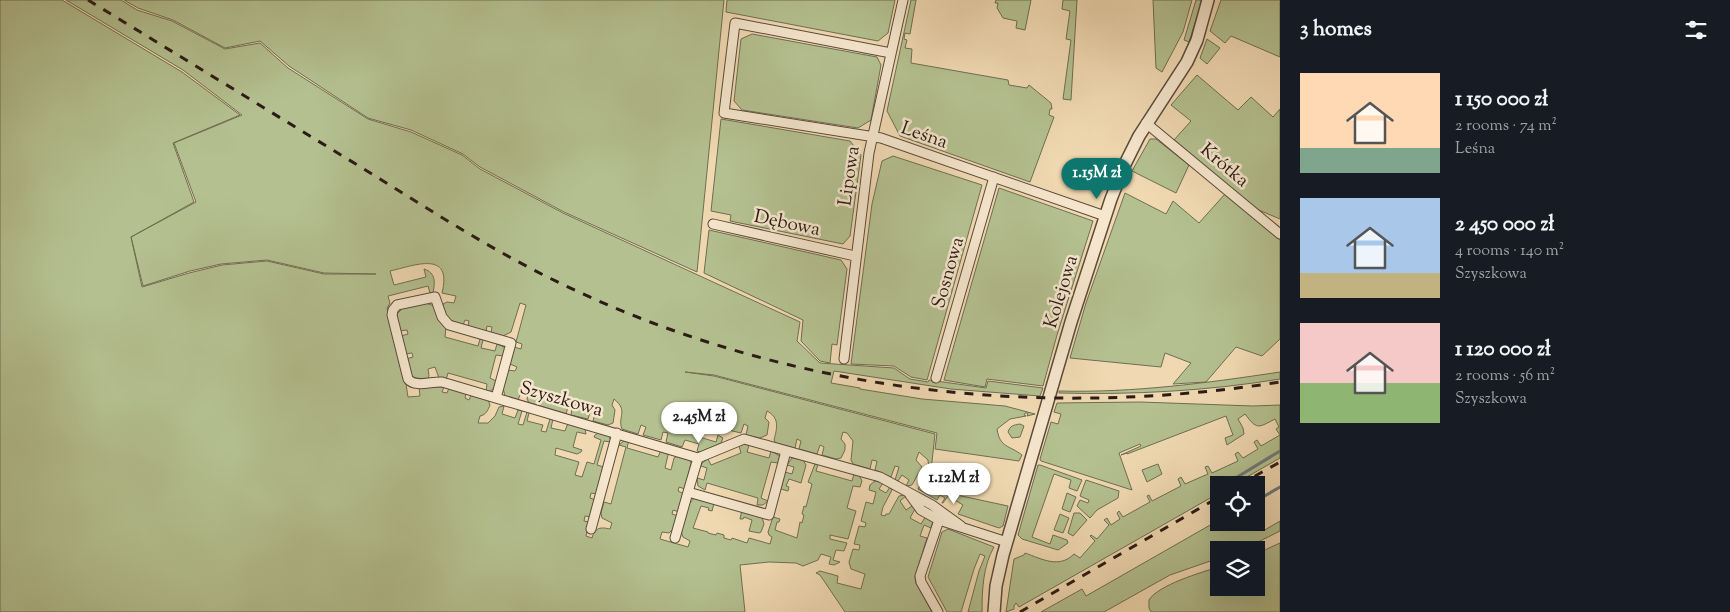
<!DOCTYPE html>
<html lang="en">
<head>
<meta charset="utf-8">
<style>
	:root { --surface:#171b24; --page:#20242c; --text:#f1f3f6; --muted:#9ea1a6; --accent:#0f766e }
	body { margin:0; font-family:"Sorts Mill Goudy",serif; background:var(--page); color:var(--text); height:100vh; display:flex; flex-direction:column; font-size:19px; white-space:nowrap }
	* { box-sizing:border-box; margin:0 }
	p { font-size:16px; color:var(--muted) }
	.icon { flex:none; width:28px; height:28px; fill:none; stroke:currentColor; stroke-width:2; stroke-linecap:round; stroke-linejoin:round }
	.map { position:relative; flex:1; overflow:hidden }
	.panel { display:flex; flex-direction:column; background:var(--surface); width:450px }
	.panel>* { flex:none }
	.buttons { position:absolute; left:1210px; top:476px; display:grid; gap:10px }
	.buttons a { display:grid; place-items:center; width:55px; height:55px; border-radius:0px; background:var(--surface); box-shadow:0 5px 20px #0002; font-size:25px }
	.price { position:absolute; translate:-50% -42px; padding:0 11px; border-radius:18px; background:#fff; color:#222; font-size:16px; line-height:32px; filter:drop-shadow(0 1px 2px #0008) }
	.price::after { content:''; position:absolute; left:50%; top:30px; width:15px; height:11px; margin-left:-8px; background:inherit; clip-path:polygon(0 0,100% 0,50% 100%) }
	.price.active { background:var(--accent); color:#fff }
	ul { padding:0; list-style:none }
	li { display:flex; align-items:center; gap:15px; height:125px; padding:0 20px }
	li span { display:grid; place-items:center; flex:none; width:140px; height:100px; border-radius:0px; color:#555 }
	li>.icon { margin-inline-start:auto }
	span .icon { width:60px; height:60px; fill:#fffc; stroke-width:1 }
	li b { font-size:21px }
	h2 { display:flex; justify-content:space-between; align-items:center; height:60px; padding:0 20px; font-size:21px }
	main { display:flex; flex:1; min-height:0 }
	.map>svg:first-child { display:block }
	.green { fill:#b4c090; stroke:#6f6e52 }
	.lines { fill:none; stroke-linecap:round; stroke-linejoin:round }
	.stream { stroke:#707976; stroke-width:3 }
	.minor-casing { stroke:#5c4a3c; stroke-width:11 }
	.tertiary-casing { stroke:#5c4a3c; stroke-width:14 }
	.minor { stroke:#f5e6cd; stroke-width:9 }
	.tertiary { stroke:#f5e6cd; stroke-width:11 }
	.rail { stroke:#2a1b15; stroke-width:3; stroke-dasharray:9 9; stroke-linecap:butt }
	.labels { text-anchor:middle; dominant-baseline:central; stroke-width:5; stroke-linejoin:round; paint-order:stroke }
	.street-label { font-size:19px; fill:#2a1b15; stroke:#f5e6cd }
</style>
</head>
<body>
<main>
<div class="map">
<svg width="1280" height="612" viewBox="0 0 1280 612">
	<rect width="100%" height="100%" fill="#f0d9b2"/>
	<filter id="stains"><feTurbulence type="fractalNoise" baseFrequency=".004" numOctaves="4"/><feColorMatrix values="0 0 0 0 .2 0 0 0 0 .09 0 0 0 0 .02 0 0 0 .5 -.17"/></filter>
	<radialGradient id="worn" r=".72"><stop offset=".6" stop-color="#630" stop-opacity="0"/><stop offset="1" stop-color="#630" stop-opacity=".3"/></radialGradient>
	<path class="green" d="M0 0H62L182 72 240 115 173 143 194 202 131 237 142 287 189 273 222 265 267 261 324 274H376L324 273 267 260 221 264 190 271 143 286 131 237 196 202 174 143 242 115 183 70 66 0H121L137 10 172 21 225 49 260 43 288 68 368 119 411 132 462 155 480 169 563 213 800 322 797 341 820 363 894 368 910 379 928 382 929 380 986 388 988 381 1043 388 1040 396 951 389 834 371 831 383 860 388V389L922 399 1005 406 1035 414 1027 416 1028 413H1025L1024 415 1026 416 1010 419 997 429C1000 448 1009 445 1022 455L1019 461 935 449 937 433 714 375 685 372 714 376 935 434 929 489 1008 506 1003 526 999 528 958 514 963 505 948 496 943 503H942L945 498 940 495 937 500 918 489 929 469 928 460 919 452 916 460 922 467 912 485 907 486H906L909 480 902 475 898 481 895 480 899 467 895 466 891 477 875 470 877 461 872 460 870 469 853 464 851 460 853 441 847 433 843 432 841 439 845 444V450L841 458 836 459 822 455 824 447 820 445 817 454 799 449 801 441 797 439 795 448 776 443 774 440C777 428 780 418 767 411L765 418 769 422 767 435 760 438 746 435 748 426 744 424 741 433 724 429 726 419 720 418 718 427 687 418 685 425 698 429 696 436 716 442 718 435 723 438 721 443 700 452 697 451 699 444 685 440 682 447 666 442 668 433 663 432 661 440 643 435 646 427 641 425 638 434 622 429C617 417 629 411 614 399L612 405 615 410 613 423 608 425 593 421 595 414 590 413 588 419 571 415 572 408 568 407 566 414 529 403 527 399 529 390 523 388 518 400 505 396 503 388 508 370 515 371 517 367 510 364 514 347 521 349 522 344 516 342 526 305 520 303 511 332 503 336 491 333 492 327 487 326 486 332 468 327 469 321 465 320 463 325C450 321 445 319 443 304L447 302 454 303 456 296 442 293C453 249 413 266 390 271L394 285 426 277 424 269C436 273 435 282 433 293H430L428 286 388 296 390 303 387 308 406 384 408 397 420 396 419 387H444L442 392 447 393 449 388 466 393 465 398 469 400 471 395 488 400 490 405C488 410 486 415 480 416L478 423H488L495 416 499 407 504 406 502 414 515 418 518 410 522 411 518 424 523 425 527 412 529 413 527 421 543 425 541 431 546 432 550 419H553L551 428 565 431 568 423 585 429 586 434 577 432 573 447 582 450 581 452 577 454 556 448 555 455 579 462 575 475 582 477 587 462 594 464 601 440 594 437 595 435 600 432 609 435 611 442 604 441 597 465 604 467 597 494 591 493 590 498 596 500 591 517 585 516 584 521 589 522 586 536 592 538C595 527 601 527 610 529L612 523 602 518 601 513 604 502 611 504 626 447 619 445 625 440H629L627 448 658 457 661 450 667 452 668 455 665 468 671 470 674 458 677 456 689 459 691 463 685 489 679 487 678 491 684 494 679 512 673 510 672 514 678 516 674 528 669 533 662 532 660 539 688 547 690 541 683 537C678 527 686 503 695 498L714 503 712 511 708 510 709 508 701 506 693 528 708 532V533L716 535 717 533 724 535V538L731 540 732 538 747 543 749 538 770 544 772 537 769 535 768 532 773 517 780 519 779 522H777L775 530 797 538 800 522 802 523 804 515 802 514 804 506 806 507 812 484 808 482 815 464H818L816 471 852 481 854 474 859 475 862 481 860 487 853 486 847 508 856 511 848 539 830 535V539L847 543 844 551 836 550 833 560 840 562 834 565 829 564 831 557 821 554 818 560 803 566 796 563 769 562 740 565 745 612H0Z
		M124 0H724L697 272 564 212 480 167 463 154 411 130 368 118 289 66 260 41 225 48 173 20 138 8Z
		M727 0H895L888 33 878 41 726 12Z
		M911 0H916L910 34 905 33 904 39 907 40 905 48 912 49 911 63 1008 80 1009 85 1027 88 1029 85 1051 103 1052 109H1050L1049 115 1054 117 1030 182 900 136 887 111Z
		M996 0H1031L1025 30 1016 28 1017 21 1003 18 997 8 998 3H995Z
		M1063 0H1077L1071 100 1063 99 1071 40 1066 39 1070 11 1062 9Z
		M1153 0H1192L1183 32 1162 72 1156 68Z
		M1196 0H1201V4L1189 42 1184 40Z
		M1221 0H1280V57L1231 36 1225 43 1210 31Z
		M752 34 877 57 881 65 871 120 858 128 742 110 734 101 741 39Z
		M1207 39 1220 48 1207 64 1200 58Z
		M1197 75 1238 110 1251 97 1273 117 1280 109V219L1254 208 1174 140 1191 121 1171 105Z
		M721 119 850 141 861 155 850 236 843 244 730 221 731 215 711 211Z
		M1150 139H1156L1189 165 1176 193 1132 171Z
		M893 156 982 185 927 380 911 377 894 366 851 364 872 204 882 161Z
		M999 188 1093 221 1057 335 1043 386 987 379 985 387 944 380Z
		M1125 193 1166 214 1173 201 1199 223 1225 194 1280 240V339L1262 356 1236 347 1206 382 1173 384 1191 363 1165 353 1161 367 1070 358 1086 303Z
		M709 230 841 260 847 269 837 345 832 344 830 363 820 361 801 341 803 320 704 273Z
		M426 303 434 306 439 319 446 327 445 337 478 346 480 339 483 340 481 348 495 351 497 344 504 347 505 352 503 356 496 355 490 378 496 381 494 388 489 392 486 391 487 384 448 373 446 380 439 378 435 367 428 369 429 376 427 379 418 380 411 377 406 359 413 357 412 353 405 354 401 336 408 334 407 330 399 331 397 314 403 308Z
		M1280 372V379C1207 391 1132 395 1059 393V391C1133 393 1207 383 1280 372Z
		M1140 402 1253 406 1280 405V458L1233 485H1219V493L1019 607 1016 603 1014 606V609L1006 612 1014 559 1024 555 1025 553C1042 559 1059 569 1074 554L1080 558 1095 541 1090 536 1091 535 1097 539 1109 525 1104 520 1107 518 1111 525 1120 519 1117 513 1119 511 1123 517 1150 502 1147 496 1149 495 1152 501 1181 486 1178 479 1181 477 1185 484 1208 474 1205 467 1208 466 1212 473 1238 461 1235 454 1238 452 1243 458 1258 449 1254 442 1257 440 1261 446 1280 435 1276 429 1279 427 1275 419C1258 428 1257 430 1245 414L1238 419 1243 428 1244 434 1227 445 1225 438 1233 435 1226 416 1127 454V453L1121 455 1141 446 1140 444 1119 453 1132 490 1041 461 1040 459 1051 422 1058 424 1061 414 1054 412 1057 403Z
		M1020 424 1024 426 1020 437 1012 438 1008 432C1010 426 1013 425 1020 424Z
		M745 444 749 445 747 452 769 458 771 451 780 456 778 463 771 462 761 498 768 501 763 505H757L758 498 707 483 705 490 698 486 697 478 704 480 707 468 701 466 702 463 708 459 711 465 741 453 739 446Z
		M792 458 803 460 806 465 801 483 789 479 786 486 789 487 788 491 781 489 785 472 792 474 794 467 787 465Z
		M1158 464 1162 474 1147 482 1142 470Z
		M1038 465H1040L1082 480 1077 491 1069 488 1071 480 1054 474 1032 537 1050 544 1053 535 1067 540 1068 543 1058 550 1022 539 1018 535Z
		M1086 480 1119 491 1118 498 1097 510 1090 518 1077 506 1080 500 1088 503 1089 500 1080 496Z
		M875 481 883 483 879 489 886 493 890 487 892 490 883 507 881 515 885 516 886 514H889L899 496 904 495 906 496 900 501 906 510 912 506 915 509 910 518 921 524 926 516 933 521 931 528 924 525 920 536 927 538 915 577 916 583 932 612H845L820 575 816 573 820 571 838 576 837 583 861 589 865 574 851 569 849 562 853 549 859 550 860 545 854 544 859 526 865 527 866 523 861 521 866 502 873 504 876 492 869 490 870 485Z
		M1067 493 1076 497 1070 512 1062 509Z
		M742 510 762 517 764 524 761 532 759 533 749 531 752 520 744 517 743 519H740Z
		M1074 513H1080L1087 520 1073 536 1068 533Z
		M1060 514 1069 518 1063 533 1054 530Z
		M1256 519 1263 531 1280 521V531L1242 550H1219V558L1170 575 1104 612H1041L1082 589 1086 596 1219 520V522H1256Z
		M948 529 994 547C983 566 982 590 982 612H968L979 571 985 556 980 554 974 569 961 612H947L928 577 942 532Z
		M1280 543V612H1151L1149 608V600C1158 585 1202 572 1219 567V588H1256V554Z"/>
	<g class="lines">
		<path class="stream" d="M1234 479 1280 451
			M1256 501 1280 487"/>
		<g class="minor-casing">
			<path id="minor" d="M891 53 735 23 724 113 881 138 1105 216
				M1146 123 1280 234
				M713 224 855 256
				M844 359 869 153 903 0
				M936 378 994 177
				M496 398 511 343 449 325 442 317 435 297 397 305 393 310 392 315 408 379C415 388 432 381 442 382L698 458
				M786 451 769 515 688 492 698 458 744 439 880 477 932 505 961 526
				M910 495 921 510 939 520 1007 542
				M591 529 617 433
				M675 538 688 492
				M938 612 921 582 920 576 939 520"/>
		</g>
		<g class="tertiary-casing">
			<path id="tertiary" d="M994 612 996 586 1003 555 1071 322 1111 199 1125 164 1139 136 1187 62 1197 40 1208 0"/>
		</g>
		<use href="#minor" class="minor"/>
		<use href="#tertiary" class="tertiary"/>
		<path class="rail" d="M88 0C178 55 269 111 359 166 427 208 494 252 566 286 788 392 1038 420 1280 382
			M1239 485 1280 462
			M1020 612 1219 497"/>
	</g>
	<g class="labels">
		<g class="street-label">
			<text transform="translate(924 136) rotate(19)">Leśna</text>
			<text transform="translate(1224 166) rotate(40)">Krótka</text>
			<text transform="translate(850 176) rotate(-82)">Lipowa</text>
			<text transform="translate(787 224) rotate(12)">Dębowa</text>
			<text transform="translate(949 273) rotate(-74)">Sosnowa</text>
			<text transform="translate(1062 292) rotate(-73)">Kolejowa</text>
			<text transform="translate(561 400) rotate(16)">Szyszkowa</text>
		</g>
	</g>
	<rect width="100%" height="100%" filter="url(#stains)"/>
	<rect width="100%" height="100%" fill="url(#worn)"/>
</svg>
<div class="buttons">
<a><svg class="icon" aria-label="locate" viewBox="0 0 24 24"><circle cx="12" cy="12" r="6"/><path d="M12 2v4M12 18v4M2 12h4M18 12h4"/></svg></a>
<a><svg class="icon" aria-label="layers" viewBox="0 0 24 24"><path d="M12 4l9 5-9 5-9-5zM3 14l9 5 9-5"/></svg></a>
</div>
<b class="price active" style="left:1097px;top:200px">1.15M zł</b>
<b class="price" style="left:699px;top:444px">2.45M zł</b>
<b class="price" style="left:954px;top:505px">1.12M zł</b>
</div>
<section class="panel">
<h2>3 homes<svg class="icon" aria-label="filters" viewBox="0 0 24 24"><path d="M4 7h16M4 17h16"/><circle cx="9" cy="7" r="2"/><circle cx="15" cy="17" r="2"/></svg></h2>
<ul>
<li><span style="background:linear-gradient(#ffd9b3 75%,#7fa58c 0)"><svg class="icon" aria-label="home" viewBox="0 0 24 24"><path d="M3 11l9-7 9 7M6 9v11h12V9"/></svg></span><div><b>1 150 000 zł</b><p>2 rooms · 74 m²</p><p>Leśna</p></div></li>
<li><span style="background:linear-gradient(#a9c7e8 75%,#c2b280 0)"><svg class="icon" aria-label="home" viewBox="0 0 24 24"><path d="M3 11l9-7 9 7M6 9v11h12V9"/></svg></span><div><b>2 450 000 zł</b><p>4 rooms · 140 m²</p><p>Szyszkowa</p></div></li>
<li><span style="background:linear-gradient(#f6c9c9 60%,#8fb573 0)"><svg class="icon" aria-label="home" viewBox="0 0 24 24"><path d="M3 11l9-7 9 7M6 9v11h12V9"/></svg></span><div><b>1 120 000 zł</b><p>2 rooms · 56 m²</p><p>Szyszkowa</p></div></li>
</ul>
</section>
</main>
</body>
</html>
